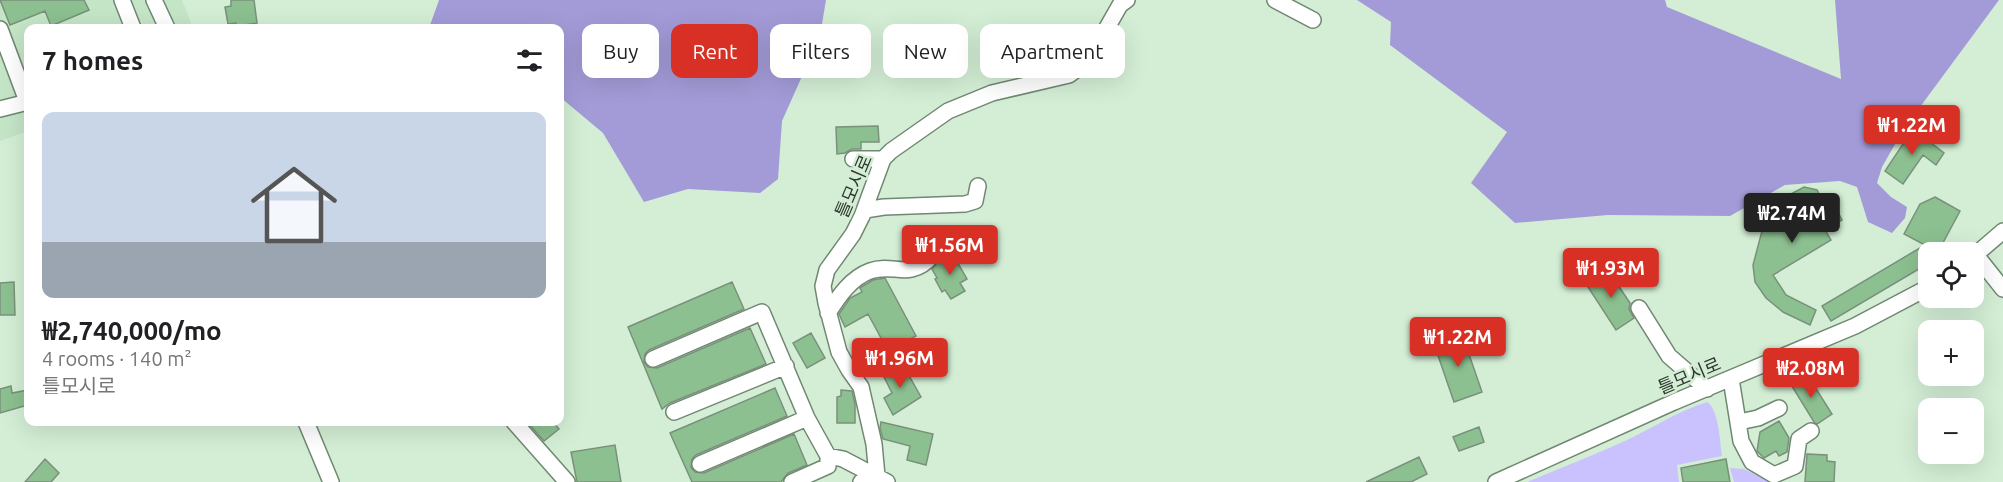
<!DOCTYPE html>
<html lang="en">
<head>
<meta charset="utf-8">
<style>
	:root { --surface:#fff; --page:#f2f2f2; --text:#202124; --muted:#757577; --line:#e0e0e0; --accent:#d93025 }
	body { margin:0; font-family:Ubuntu,"Noto Sans KR",sans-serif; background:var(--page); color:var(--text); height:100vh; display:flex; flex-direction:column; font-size:22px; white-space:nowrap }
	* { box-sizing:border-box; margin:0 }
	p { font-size:20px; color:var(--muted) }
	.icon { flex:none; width:33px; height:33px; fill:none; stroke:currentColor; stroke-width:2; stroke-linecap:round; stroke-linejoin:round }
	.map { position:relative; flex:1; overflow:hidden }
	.sheet { position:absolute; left:24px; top:24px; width:540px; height:402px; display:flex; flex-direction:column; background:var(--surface); border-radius:12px; box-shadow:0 6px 24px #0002 }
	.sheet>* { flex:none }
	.banner { position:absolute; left:582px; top:24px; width:570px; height:54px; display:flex; gap:12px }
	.fabs { position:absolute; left:1918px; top:242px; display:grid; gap:12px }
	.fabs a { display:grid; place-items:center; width:66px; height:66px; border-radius:12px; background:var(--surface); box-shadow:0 6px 24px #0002; font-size:30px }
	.price { position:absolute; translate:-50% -51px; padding:0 14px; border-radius:6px; background:var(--accent); color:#fff; font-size:20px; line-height:39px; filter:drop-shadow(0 2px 3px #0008) }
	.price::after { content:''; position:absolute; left:50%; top:36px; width:18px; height:14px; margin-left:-9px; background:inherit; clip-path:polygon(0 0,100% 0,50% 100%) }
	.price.on { background:#222; color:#fff }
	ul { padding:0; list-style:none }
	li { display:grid; align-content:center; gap:12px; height:318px; padding:0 18px }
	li+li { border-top:2px solid var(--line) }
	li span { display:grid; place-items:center; height:186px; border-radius:12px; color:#555 }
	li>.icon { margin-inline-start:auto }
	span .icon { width:108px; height:108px; fill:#fffc; stroke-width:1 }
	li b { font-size:26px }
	h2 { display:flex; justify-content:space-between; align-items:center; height:72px; padding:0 18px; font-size:26px }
	.pill { padding:0 21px; border-radius:12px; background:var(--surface); box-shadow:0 6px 24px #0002; font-size:21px; line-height:54px }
	.pill.on { background:var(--accent); color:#fff }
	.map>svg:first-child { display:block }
	.built { fill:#c5e5c7 }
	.green { fill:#cac2ff }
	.forest { fill:#a39bd7 }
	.building { fill:#8cc090; stroke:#79917b; stroke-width:1.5 }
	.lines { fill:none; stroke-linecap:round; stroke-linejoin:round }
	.street-casing { stroke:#708772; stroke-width:18 }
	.street { stroke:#fff; stroke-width:15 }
	.labels { text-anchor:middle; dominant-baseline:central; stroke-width:5; stroke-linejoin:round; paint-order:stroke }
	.street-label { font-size:18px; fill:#2e382f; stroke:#d4eed5 }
</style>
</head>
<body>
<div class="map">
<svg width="2003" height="482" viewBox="0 0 2003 482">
	<rect width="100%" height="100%" fill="#d4eed5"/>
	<path class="built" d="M0 0H182L193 28H28V131L0 141Z"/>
	<path class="green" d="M1707 402C1719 409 1720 443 1722 456L1677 465 1679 482H1527C1560 468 1594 455 1627 440 1654 427 1678 411 1707 402Z
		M1730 468 1744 469 1770 482H1734Z"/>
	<path class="forest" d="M439 0H826L820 36 782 121 778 179 760 193 688 189 644 202 603 133 560 97V28H429Z
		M1357 0H1665L1667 7 1841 79 1835 0H1999L1903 130 1882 167 1877 183 1891 197 1907 207 1905 218 1892 233 1868 222 1857 187 1840 181 1785 185 1730 216 1608 215 1515 223 1471 183 1507 132 1390 45 1391 22Z"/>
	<path class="building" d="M0 0H84L89 10 51 26 45 11 10 25Z
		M231 0H254L257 23 237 26 236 23 228 24 225 7 231 6Z
		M878 126 879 142H861V149H852L845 153 837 154 836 127Z
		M1913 129 1944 153 1936 165 1923 155 1903 184 1885 171Z
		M1804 187 1817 190 1821 198 1829 195 1842 220 1825 230 1831 240 1773 275 1786 295 1816 310 1810 325 1783 312 1766 298 1755 282 1753 265 1767 212 1774 203Z
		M1935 197 1960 211 1938 252H1929V263L1831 321 1822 306 1925 245 1904 234 1920 204Z
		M945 253 947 256 952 253 967 279 960 283 965 291 951 299 945 290 942 292 935 279 937 278 932 269Z
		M1608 270 1630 303 1629 309 1634 318 1616 330 1586 284Z
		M885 278 916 336 888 351 868 314 845 327 839 314 850 298 862 292 860 288 863 286 873 280Z
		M14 282 15 315H0V283Z
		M732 282 744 309 649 350 645 354 644 362 648 367 657 368 750 328 766 364 670 403 662 409 628 327Z
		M811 333 825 358 807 368 793 343Z
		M1462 334 1482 392 1454 402 1434 344Z
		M902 363 921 397 893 415 884 398 892 393 883 375Z
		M1806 373 1832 414 1817 424 1814 422 1790 383Z
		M11 386 12 393 28 390V405L0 413V389Z
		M775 388 787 416 696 455 692 459 691 467 695 472 704 473 794 434 807 465 788 473 781 482H692L670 433Z
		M841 390 852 391 855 404V423H837V397L841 396Z
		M1779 421 1789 438 1787 452 1779 456 1776 451 1764 458 1757 451 1760 432Z
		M527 422H553L559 429 544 441Z
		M881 422 933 434 926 465 907 460 910 446 883 439 880 428Z
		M1479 427 1484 442 1459 451 1453 437Z
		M615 445 621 482H577L571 452Z
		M1807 454 1827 455V461L1835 462 1834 482H1805Z
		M1419 457 1427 474 1411 482H1366Z
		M45 459 59 473 51 482H25Z
		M1726 459 1730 482H1683L1681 468Z"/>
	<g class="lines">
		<g class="street-casing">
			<path id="street" d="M122 0 133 28
				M154 0 167 28
				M1275 0 1313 20
				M0 29 28 104
				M0 109 28 102
				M853 159H883
				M865 210 884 207 965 204 975 201 978 186
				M1976 255 2003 289
				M1974 256 2003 231
				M1639 308 1669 356 1707 389
				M828 313C839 296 851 278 870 271 887 265 899 272 912 269 928 265 939 250 940 235
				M653 359 762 312 807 418 828 456
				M1731 379 1741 441 1752 462 1774 475 1795 466 1799 439 1811 431
				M674 412 786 366
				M306 422 331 482
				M514 422 567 482
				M1739 422 1758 418 1779 408
				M700 464 807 418
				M792 482 828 466V456L843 459 887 482
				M861 482 877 476 874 444 861 387 849 370 839 352 826 303 823 286 827 270 853 234 862 216 883 159 891 151 948 111 992 93 1069 75 1088 61 1120 5 1127 0
				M1496 482 1674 402 1855 326 1929 287"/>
		</g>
		<use href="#street" class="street"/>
	</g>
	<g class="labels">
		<g class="street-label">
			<text transform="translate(853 186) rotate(-67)">틀모시로</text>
			<text transform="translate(1689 375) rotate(-23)">틀모시로</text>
		</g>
	</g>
</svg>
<div class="fabs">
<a><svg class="icon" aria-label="locate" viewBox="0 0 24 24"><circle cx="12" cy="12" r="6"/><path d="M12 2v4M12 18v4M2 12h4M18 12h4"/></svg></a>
<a>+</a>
<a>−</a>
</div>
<b class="price" style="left:1912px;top:156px">₩1.22M</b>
<b class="price on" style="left:1792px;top:244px">₩2.74M</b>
<b class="price" style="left:950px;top:276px">₩1.56M</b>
<b class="price" style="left:1611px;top:299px">₩1.93M</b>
<b class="price" style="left:1458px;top:368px">₩1.22M</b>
<b class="price" style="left:900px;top:389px">₩1.96M</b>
<b class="price" style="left:1811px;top:399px">₩2.08M</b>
<div class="banner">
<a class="pill">Buy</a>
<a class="pill on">Rent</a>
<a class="pill">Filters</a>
<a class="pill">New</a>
<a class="pill">Apartment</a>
</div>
<section class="sheet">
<h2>7 homes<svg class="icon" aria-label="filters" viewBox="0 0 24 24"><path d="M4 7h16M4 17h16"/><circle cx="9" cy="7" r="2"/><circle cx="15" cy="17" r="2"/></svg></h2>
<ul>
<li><span style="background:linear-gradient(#c9d6e8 70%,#9aa5b1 0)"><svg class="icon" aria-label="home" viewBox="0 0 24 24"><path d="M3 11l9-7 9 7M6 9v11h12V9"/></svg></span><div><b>₩2,740,000/mo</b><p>4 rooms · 140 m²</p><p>틀모시로</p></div></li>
</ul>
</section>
</div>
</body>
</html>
